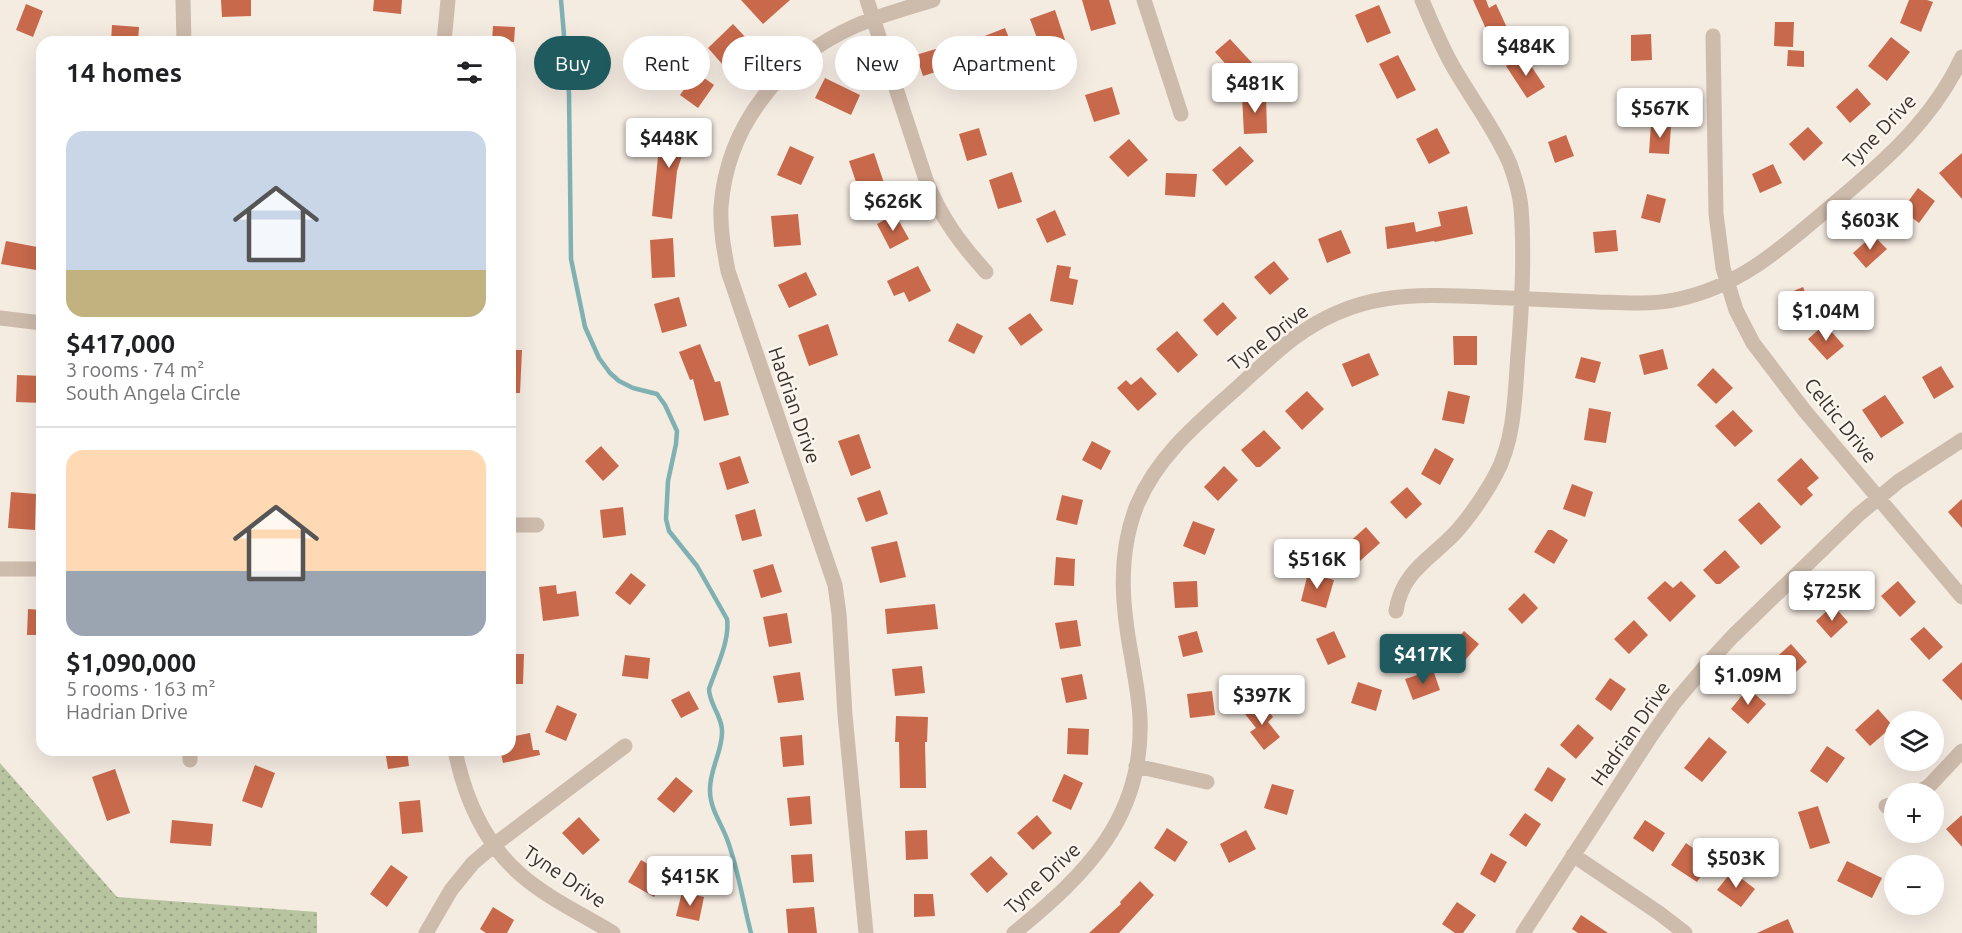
<!DOCTYPE html>
<html lang="en">
<head>
<meta charset="utf-8">
<style>
	:root { --surface:#fff; --page:#f2f2f2; --text:#202124; --muted:#757577; --line:#e0e0e0; --accent:#1f5a5e }
	body { margin:0; font-family:Ubuntu,sans-serif; background:var(--page); color:var(--text); height:100vh; display:flex; flex-direction:column; font-size:22px; white-space:nowrap }
	* { box-sizing:border-box; margin:0 }
	p { font-size:20px; color:var(--muted) }
	.icon { flex:none; width:33px; height:33px; fill:none; stroke:currentColor; stroke-width:2; stroke-linecap:round; stroke-linejoin:round }
	.map { position:relative; flex:1; overflow:hidden }
	.sheet { position:absolute; left:36px; top:36px; width:480px; height:720px; display:flex; flex-direction:column; background:var(--surface); border-radius:18px; box-shadow:0 6px 24px #0002 }
	.sheet>* { flex:none }
	.top-card { position:absolute; left:534px; top:36px; width:570px; height:54px; display:flex; gap:12px }
	.tools { position:absolute; left:1884px; top:711px; display:grid; gap:12px }
	.tools a { display:grid; place-items:center; width:60px; height:60px; border-radius:50%; background:var(--surface); box-shadow:0 6px 24px #0002; font-size:30px }
	.price { position:absolute; translate:-50% -51px; padding:0 14px; border-radius:6px; background:#fff; color:#222; font-size:20px; line-height:39px; filter:drop-shadow(0 2px 3px #0008) }
	.price::after { content:''; position:absolute; left:50%; top:36px; width:18px; height:14px; margin-left:-9px; background:inherit; clip-path:polygon(0 0,100% 0,50% 100%) }
	.price.current { background:var(--accent); color:#fff }
	ul { padding:0; list-style:none }
	li { display:grid; align-content:center; gap:12px; height:318px; padding:0 30px }
	li+li { border-top:2px solid var(--line) }
	li span { display:grid; place-items:center; height:186px; border-radius:18px; color:#555 }
	li>.icon { margin-inline-start:auto }
	span .icon { width:108px; height:108px; fill:#fffc; stroke-width:1 }
	li b { font-size:26px }
	h2 { display:flex; justify-content:space-between; align-items:center; height:72px; padding:0 30px; font-size:26px }
	.tag { padding:0 21px; border-radius:27px; background:var(--surface); box-shadow:0 6px 24px #0002; font-size:21px; line-height:54px }
	.tag.current { background:var(--accent); color:#fff }
	.map>svg:first-child { display:block }
	.grass { fill:url(#grass-dots) }
	.lines { fill:none; stroke-linecap:round; stroke-linejoin:round }
	.stream { stroke:#7fb0b2; stroke-width:4.5 }
	.building { fill:#c8694b }
	.minor { stroke:#cdbbac; stroke-width:15 }
	.labels { text-anchor:middle; dominant-baseline:central; stroke-width:5; stroke-linejoin:round; paint-order:stroke }
	.street-label { font-size:20px; fill:#3b302b; stroke:#fbf5ee }
</style>
</head>
<body>
<div class="map">
<svg width="1962" height="933" viewBox="0 0 1962 933">
	<defs>
		<pattern id="grass-dots" width="8" height="8" patternUnits="userSpaceOnUse" patternTransform="scale(1.5)"><rect width="8" height="8" fill="#b8c4a0"/><path d="M2 2h.1M6 6h.1" fill="none" stroke="#97a083" stroke-width="1.8" stroke-linecap="round"/></pattern>
	</defs>
	<rect width="100%" height="100%" fill="#f4ebe1"/>
	<path class="grass" d="M0 763 117 897 317 912V933H0Z"/>
	<g class="lines">
		<path class="stream" d="M561 0 569 94 571 259 585 327 599 358 610 373 619 381 633 388 657 394 665 405 677 431 676 444 668 481 666 519 669 531 697 566 727 619C730 641 716 668 709 689 709 704 723 717 722 733 722 752 709 771 710 791 710 808 721 823 727 839 738 868 743 903 751 933"/>
	</g>
	<path class="building" d="M221 0H251V16L222 17Z
		M374 0H402L401 14 373 11Z
		M741 0H790L763 24Z
		M1082 0H1109L1116 24 1091 31Z
		M1473 0H1486L1489 8 1496 4 1509 32 1491 40Z
		M1909 0H1927L1933 2 1921 32 1900 23Z
		M26 4 43 11 33 37 16 30Z
		M1379 5 1391 33 1367 43 1355 15Z
		M1055 10 1065 40 1041 49 1030 19Z
		M1775 22H1794L1793 47 1774 46Z
		M733 24 749 41 723 65 708 48Z
		M112 25 139 27 138 42H111Z
		M493 26 515 27 514 42H492Z
		M1005 28 1013 48 980 62 972 41Z
		M1651 34 1652 60 1631 61V35Z
		M1891 37 1910 52 1887 81 1868 66Z
		M1230 39 1254 65 1239 79 1215 52Z
		M952 44 958 65 923 76 916 55Z
		M677 48 691 57 682 71 668 62Z
		M1788 50 1804 51V67L1787 66Z
		M1398 55 1416 90 1397 99 1379 64Z
		M1524 55 1545 87 1527 98 1506 66Z
		M696 72 714 85 698 108 680 95Z
		M825 78 860 95 851 115 815 98Z
		M1112 87 1120 114 1094 122 1085 95Z
		M1857 88 1871 104 1850 123 1836 107Z
		M1266 95 1267 133 1244 134 1242 96Z
		M669 121 691 128 677 171 672 219 652 216 658 157Z
		M1651 124 1671 126 1669 154 1649 153Z
		M1808 127 1823 143 1804 161 1789 144Z
		M979 128 987 155 967 161 959 134Z
		M1437 128 1450 153 1429 164 1416 139Z
		M1566 135 1574 156 1555 163 1548 142Z
		M1129 139 1148 160 1128 177 1109 157Z
		M790 146 814 157 801 185 777 175Z
		M1240 146 1254 161 1226 186 1212 170Z
		M874 153 884 183 859 191 849 161Z
		M1962 153V199L1939 173Z
		M1773 164 1782 183 1760 193 1752 174Z
		M1012 172 1022 202 998 209 989 180Z
		M1166 173 1197 174 1195 197 1165 195Z
		M1918 188 1935 201 1919 223 1902 210Z
		M1647 194 1666 199 1660 223 1641 218Z
		M1467 206 1473 234 1435 242 1434 241 1387 249 1385 227 1414 222 1416 232 1441 226 1438 212Z
		M1055 210 1066 235 1047 243 1036 219Z
		M798 214 801 245 774 247 771 216Z
		M895 214 909 239 890 249 877 224Z
		M1341 230 1351 253 1327 263 1318 239Z
		M1616 230 1618 251 1595 253 1593 232Z
		M1873 235 1887 249 1866 268 1853 253Z
		M673 238 675 277 652 278 650 240Z
		M6 241 42 248V271L1 264Z
		M1274 261 1289 279 1270 295 1254 277Z
		M1057 265 1071 267 1069 278 1078 280 1073 305 1050 301Z
		M918 266 931 291 909 302 904 292 894 296 887 281Z
		M806 272 817 295 789 308 778 285Z
		M1803 287 1811 307 1792 314 1784 295Z
		M679 297 687 326 662 333 654 304Z
		M1223 302 1237 318 1217 336 1203 320Z
		M1030 313 1043 330 1021 346 1008 328Z
		M957 323 983 336 974 354 948 341Z
		M828 324 838 355 809 366 798 335Z
		M1825 324 1844 346 1827 360 1808 339Z
		M1177 331 1198 355 1178 373 1156 349Z
		M1453 336H1477V365H1454Z
		M700 344 715 382 720 381 729 415 704 421 693 379 690 380 679 352Z
		M1663 349 1668 369 1644 375 1639 355Z
		M510 350H522L520 393H510Z
		M1369 353 1379 375 1352 387 1342 364Z
		M1581 357 1601 362 1595 383 1575 378Z
		M1941 366 1954 387 1934 399 1922 377Z
		M1713 368 1733 388 1716 404 1697 385Z
		M17 375 42 376V403L16 402Z
		M1141 377 1157 394 1138 411 1117 388 1126 380 1131 385Z
		M1307 391 1324 409 1302 430 1285 411Z
		M1448 391 1470 396 1464 424 1442 420Z
		M1885 395 1904 423 1881 438 1862 410Z
		M1589 408 1611 412 1606 443 1584 440Z
		M1733 410 1753 431 1735 447 1715 426Z
		M1264 430 1281 448 1260 467H1256L1241 450Z
		M859 434 871 468 851 476 838 441Z
		M1092 441 1111 451 1101 470 1082 460Z
		M601 446 619 466 603 481 585 461Z
		M1435 448 1454 459 1440 485 1421 474Z
		M740 456 749 483 727 490 719 463Z
		M1801 458 1819 478 1807 488 1813 495 1801 506 1777 480Z
		M1224 466 1238 480 1218 501 1204 487Z
		M1572 484 1593 492 1585 517 1563 509Z
		M1407 487 1422 504 1406 519 1390 502Z
		M880 490 888 514 866 522 857 498Z
		M11 492 36 494 35 530 8 528Z
		M1062 495 1083 500 1077 525 1056 520Z
		M1962 499V528L1948 512Z
		M1759 502 1781 527 1761 545 1738 520Z
		M623 507 626 535 603 538 600 510Z
		M755 509 762 536 742 541 735 515Z
		M1193 521 1215 529 1205 555 1183 546Z
		M1366 527 1380 543 1360 561 1346 545Z
		M1548 530H1552L1568 540 1554 564 1534 552Z
		M897 541 906 577 880 583 871 547Z
		M1725 550 1740 567 1720 584H1716L1703 570Z
		M1056 557 1075 559 1074 586 1054 585Z
		M773 564 782 592 761 598 753 570Z
		M631 573 646 585 630 605 615 593Z
		M1308 573 1334 580 1326 608 1301 601Z
		M1197 581 1198 607 1175 608 1173 582Z
		M1665 581 1673 588 1681 581 1696 596 1670 622 1647 598Z
		M1898 581 1916 602 1900 617 1881 596Z
		M556 585 557 594 576 591 579 616 543 621 539 587Z
		M1524 593 1538 608 1522 624 1508 609Z
		M935 604 938 629 887 634 885 609Z
		M1833 605 1848 622 1831 638 1816 621Z
		M28 609 42 610V635H27Z
		M787 613 792 643 769 647 763 617Z
		M1077 620 1081 646 1060 649 1055 623Z
		M1634 620 1648 635 1629 654 1614 639Z
		M1924 627 1943 647 1929 660 1910 639Z
		M1197 631 1203 652 1183 657 1178 636Z
		M1334 631 1346 657 1328 665 1316 639Z
		M1464 631 1479 644 1460 666 1445 653Z
		M1791 644 1807 662 1787 680 1771 662Z
		M510 654H524L523 684H510Z
		M625 655 650 658 648 679 622 676Z
		M1962 662V701L1942 680Z
		M922 666 925 693 895 696 892 669Z
		M1433 670 1440 690 1413 700 1405 679Z
		M800 672 804 700 778 703 773 676Z
		M1082 674 1087 699 1066 703 1061 678Z
		M1610 678 1626 689 1611 711 1595 699Z
		M1358 682 1382 690 1376 711 1351 703Z
		M1748 688 1766 704 1748 724 1731 709Z
		M689 691 699 709 681 718 671 700Z
		M1212 691 1215 715 1190 718 1187 694Z
		M1261 701 1273 717 1268 722 1280 737 1264 750 1250 732 1256 728 1245 714Z
		M557 705 577 714 566 741 545 732Z
		M1878 709 1893 726 1870 746 1855 730Z
		M896 716 928 717 927 742H925L926 788H900L899 742H895Z
		M1578 724 1594 738 1576 759 1560 745Z
		M1068 728 1089 729 1088 755 1067 754Z
		M530 733 533 750H539L540 755 503 763 500 750H510V737Z
		M802 735 804 765 783 767 780 737Z
		M1709 737 1727 752 1702 782 1684 768Z
		M1827 746 1845 758 1827 783 1810 771Z
		M385 750H407L409 766 388 769Z
		M255 765 275 773 262 808 242 801Z
		M1548 767 1566 779 1552 802 1534 790Z
		M115 769 130 813 107 821 92 777Z
		M1064 774 1083 783 1071 810 1052 801Z
		M676 777 693 791 674 813 657 799Z
		M1272 784 1294 790 1287 815 1264 808Z
		M810 796 812 824 790 826 787 798Z
		M420 800 423 832 402 834 399 802Z
		M1818 806 1830 843 1810 849 1798 812Z
		M1525 813 1541 824 1526 847 1509 835Z
		M1037 815 1052 833 1033 850 1017 833Z
		M1962 815V847L1946 829Z
		M579 817 600 840 583 855 562 833Z
		M172 820 213 824 211 846 170 843Z
		M1645 820 1665 833 1653 852 1633 838Z
		M1167 828 1188 842 1175 862 1154 848Z
		M927 830 928 859 906 860 905 831Z
		M1246 830 1256 849 1229 863 1220 844Z
		M1686 843 1711 861 1697 882 1671 865Z
		M1491 853 1507 862 1495 883 1480 874Z
		M812 854 814 882 793 883 791 855Z
		M991 856 1008 874 987 893 970 874Z
		M641 860 667 875 654 897 628 882Z
		M1847 861 1882 878 1872 898 1837 881Z
		M391 865 408 877 387 907 370 894Z
		M1732 871 1755 889 1741 907 1717 890Z
		M1140 881 1154 895 1119 933H1089L1121 904 1120 902Z
		M682 892 704 897 699 921 676 916Z
		M914 894H933L935 916 914 917Z
		M1457 902 1476 915 1463 933H1455L1442 924Z
		M493 907 514 920 507 933H486L480 929Z
		M814 907 817 933H788L786 909Z
		M1581 915 1608 933H1578L1572 929Z
		M1788 919 1794 933H1757Z"/>
	<g class="lines">
		<path class="minor" d="M183 0 184 42
			M867 0 927 183C942 219 960 243 986 272
			M1144 0 1181 114
			M1713 36 1716 214 1723 268 1736 310 1753 343 1804 410 1962 597
			M444 42 448 0
			M0 318 42 323
			M510 525H537
			M0 569H42
			M1396 611C1402 572 1429 560 1454 534 1469 518 1486 493 1496 474 1515 439 1515 393 1518 354 1522 306 1525 257 1521 208 1520 194 1515 178 1510 164 1496 131 1473 101 1455 70 1442 48 1432 24 1422 0
			M190 750V760
			M455 750C464 796 484 843 520 874 547 898 582 914 613 933
			M1136 766 1207 782
			M1916 794 1929 786 1962 751
			M1886 806 1894 804
			M1573 855 1659 913 1685 933
			M426 933 451 890 473 863 494 845 625 746
			M866 933 845 715 839 614 835 585 728 271C724 250 720 229 721 207 727 125 781 59 855 26 880 15 907 8 933 0
			M1014 933C1086 874 1144 818 1140 718 1139 698 1135 678 1132 659 1122 607 1117 555 1137 505 1158 455 1199 422 1238 387 1256 371 1274 353 1294 338 1357 291 1412 294 1486 297 1523 299 1560 300 1598 302 1625 303 1652 305 1679 299 1744 285 1787 243 1836 202 1886 160 1934 118 1962 57
			M1523 933 1651 736 1675 702 1708 663 1733 636 1858 515 1899 481 1962 440"/>
	</g>
	<g class="labels">
		<g class="street-label">
			<text transform="translate(1879 131) rotate(-46)">Tyne Drive</text>
			<text transform="translate(1268 337) rotate(-38)">Tyne Drive</text>
			<text transform="translate(795 405) rotate(71)">Hadrian Drive</text>
			<text transform="translate(1841 420) rotate(51)">Celtic Drive</text>
			<text transform="translate(1630 733) rotate(-55)">Hadrian Drive</text>
			<text transform="translate(565 876) rotate(34)">Tyne Drive</text>
			<text transform="translate(1042 878) rotate(-43)">Tyne Drive</text>
		</g>
	</g>
</svg>
<div class="tools">
<a><svg class="icon" aria-label="layers" viewBox="0 0 24 24"><path d="M12 4l9 5-9 5-9-5zM3 14l9 5 9-5"/></svg></a>
<a>+</a>
<a>−</a>
</div>
<b class="price" style="left:1526px;top:77px">$484K</b>
<b class="price" style="left:1255px;top:114px">$481K</b>
<b class="price" style="left:1660px;top:139px">$567K</b>
<b class="price" style="left:669px;top:169px">$448K</b>
<b class="price" style="left:893px;top:232px">$626K</b>
<b class="price" style="left:1870px;top:251px">$603K</b>
<b class="price" style="left:1826px;top:342px">$1.04M</b>
<b class="price" style="left:1317px;top:590px">$516K</b>
<b class="price" style="left:1832px;top:622px">$725K</b>
<b class="price current" style="left:1423px;top:685px">$417K</b>
<b class="price" style="left:1748px;top:706px">$1.09M</b>
<b class="price" style="left:1262px;top:726px">$397K</b>
<b class="price" style="left:1736px;top:889px">$503K</b>
<b class="price" style="left:690px;top:907px">$415K</b>
<div class="top-card">
<a class="tag current">Buy</a>
<a class="tag">Rent</a>
<a class="tag">Filters</a>
<a class="tag">New</a>
<a class="tag">Apartment</a>
</div>
<section class="sheet">
<h2>14 homes<svg class="icon" aria-label="filters" viewBox="0 0 24 24"><path d="M4 7h16M4 17h16"/><circle cx="9" cy="7" r="2"/><circle cx="15" cy="17" r="2"/></svg></h2>
<ul>
<li><span style="background:linear-gradient(#c9d6e8 75%,#c2b280 0)"><svg class="icon" aria-label="home" viewBox="0 0 24 24"><path d="M3 11l9-7 9 7M6 9v11h12V9"/></svg></span><div><b>$417,000</b><p>3 rooms · 74 m²</p><p>South Angela Circle</p></div></li>
<li><span style="background:linear-gradient(#ffd9b3 65%,#9aa5b1 0)"><svg class="icon" aria-label="home" viewBox="0 0 24 24"><path d="M3 11l9-7 9 7M6 9v11h12V9"/></svg></span><div><b>$1,090,000</b><p>5 rooms · 163 m²</p><p>Hadrian Drive</p></div></li>
</ul>
</section>
</div>
</body>
</html>
